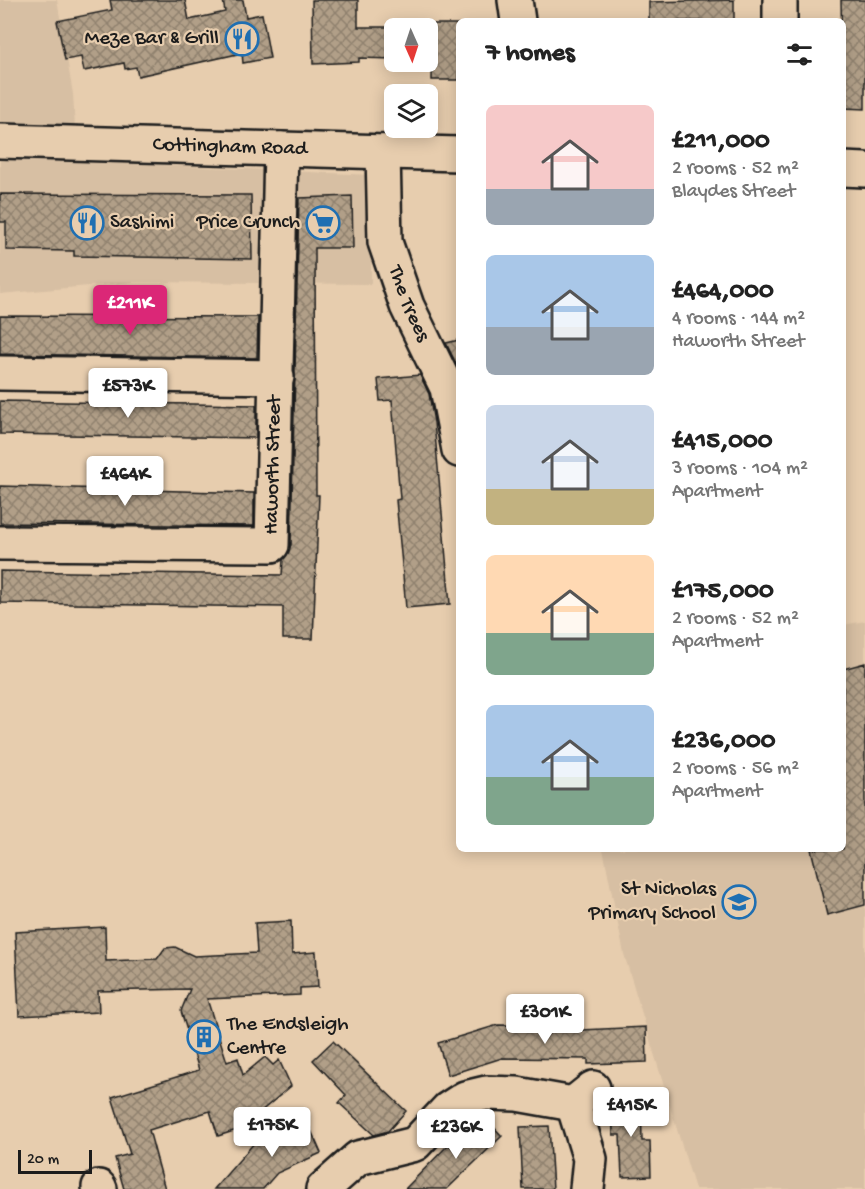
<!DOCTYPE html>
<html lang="en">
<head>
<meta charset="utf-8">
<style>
	:root { --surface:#fff; --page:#f6f6f6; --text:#222; --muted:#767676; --accent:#db2777 }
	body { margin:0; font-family:"Gochi Hand",sans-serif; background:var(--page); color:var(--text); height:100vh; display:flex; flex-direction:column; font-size:22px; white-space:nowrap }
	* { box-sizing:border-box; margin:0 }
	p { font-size:20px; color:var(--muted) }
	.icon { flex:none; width:33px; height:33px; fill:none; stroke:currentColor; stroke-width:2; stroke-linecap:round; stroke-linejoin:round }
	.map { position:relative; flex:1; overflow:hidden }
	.drawer { position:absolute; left:456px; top:18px; width:390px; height:834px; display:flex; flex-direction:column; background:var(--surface); border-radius:9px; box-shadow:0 3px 15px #0003 }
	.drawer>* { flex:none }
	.needle { width:39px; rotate:177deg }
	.buttons { position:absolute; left:384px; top:18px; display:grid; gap:12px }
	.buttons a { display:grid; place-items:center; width:54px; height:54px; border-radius:9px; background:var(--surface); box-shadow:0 3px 15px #0003; font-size:30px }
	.scale { position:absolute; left:18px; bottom:15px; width:74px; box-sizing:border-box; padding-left:6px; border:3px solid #1c1c1c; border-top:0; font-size:16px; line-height:21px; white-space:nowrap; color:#1c1c1c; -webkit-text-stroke:4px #e7cdae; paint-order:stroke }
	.price { position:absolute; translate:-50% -51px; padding:0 14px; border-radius:6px; background:#fff; color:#222; font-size:20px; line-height:39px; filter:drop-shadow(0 2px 3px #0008) }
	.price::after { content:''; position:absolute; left:50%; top:36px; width:18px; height:14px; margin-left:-9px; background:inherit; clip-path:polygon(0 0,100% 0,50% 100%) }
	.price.selected { background:var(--accent); color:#fff }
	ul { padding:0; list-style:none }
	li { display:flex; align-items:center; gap:18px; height:150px; padding:0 30px }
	li span { display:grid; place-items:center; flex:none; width:168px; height:120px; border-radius:9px; color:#555 }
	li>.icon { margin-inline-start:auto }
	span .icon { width:72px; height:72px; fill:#fffc; stroke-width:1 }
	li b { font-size:26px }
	h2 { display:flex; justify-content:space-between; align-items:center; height:72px; padding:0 30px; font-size:26px }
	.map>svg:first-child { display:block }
	.built { fill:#d7bfa3 }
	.building { fill:url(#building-cross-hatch); stroke:#1c1c1c; stroke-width:1.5 }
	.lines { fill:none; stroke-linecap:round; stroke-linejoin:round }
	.minor-casing { stroke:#1c1c1c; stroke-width:38 }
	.major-casing { stroke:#1c1c1c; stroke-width:38 }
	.minor { stroke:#e7cdae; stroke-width:33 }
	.major { stroke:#e7cdae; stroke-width:33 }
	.labels { text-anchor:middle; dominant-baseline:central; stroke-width:4.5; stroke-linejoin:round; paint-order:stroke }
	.poi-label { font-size:21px; fill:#1c1c1c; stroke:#e7cdae; text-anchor:end }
	.street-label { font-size:21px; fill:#1c1c1c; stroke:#e7cdae }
</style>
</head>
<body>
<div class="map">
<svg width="865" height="1189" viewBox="0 0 865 1189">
	<defs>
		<pattern id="building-cross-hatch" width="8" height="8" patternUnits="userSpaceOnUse" patternTransform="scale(1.5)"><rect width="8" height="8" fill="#b19f88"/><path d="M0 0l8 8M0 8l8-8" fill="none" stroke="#8f816e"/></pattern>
	</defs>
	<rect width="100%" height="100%" fill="#e7cdae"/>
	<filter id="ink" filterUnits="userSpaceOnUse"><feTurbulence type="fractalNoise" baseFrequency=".0167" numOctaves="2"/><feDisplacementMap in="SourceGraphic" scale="12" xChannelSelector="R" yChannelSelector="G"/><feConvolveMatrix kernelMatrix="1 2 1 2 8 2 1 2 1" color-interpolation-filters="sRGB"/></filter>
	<g filter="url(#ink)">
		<path class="built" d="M0 0H57L73 94 77 161 371 175V284L133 282 0 294Z
			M865 621V1189H695L624 954 603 849H843V625Z"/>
		<path class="building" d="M110 0H185L189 20 225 12 223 0H243L246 17 262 14 270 58 243 63 242 53 138 76 136 67 125 69 124 63 84 71 81 57 65 60 57 21 112 10Z
			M312 0H358V27H394V59L359 58V62L313 64Z
			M734 0V21H649V2Z
			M841 0H865V109L843 108Z
			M433 24H459V80H432Z
			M0 194 251 195 252 259 74 256V251L6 250V222H0Z
			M352 196 353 248H315L316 495H319L313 639H283V607L0 603V571L282 575 283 560 291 545 299 198Z
			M0 316 258 317 257 358 0 354Z
			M459 340V370L446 343Z
			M420 375 429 394 434 422 450 604 406 608 396 500 400 499 392 400 380 401 378 379Z
			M0 401 256 405V438L0 434Z
			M0 486 254 493V526L0 523Z
			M865 663V905L827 915 811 849H843V669Z
			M291 921 292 954 316 952 318 987 300 988V995L207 999 227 1062 238 1058 243 1075 265 1057 273 1065 279 1060 291 1086 240 1129 218 1136 210 1111 149 1130 165 1189H124L115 1158 130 1154 112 1097 199 1070 181 1011 190 989 98 991 99 1012 19 1016 15 932 105 927 106 961 157 959 165 948 175 947 194 956 257 953 255 923Z
			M498 1025 581 1026V1030L646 1027 647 1062 588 1064V1059L502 1058 448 1075 438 1043Z
			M333 1041 406 1111 388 1131 374 1135 339 1103 346 1095 313 1060Z
			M641 1099 642 1141H650L651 1176 622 1177 620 1135H613L612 1100Z
			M306 1119 321 1153 277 1173 263 1189H214L255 1142Z
			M487 1120 502 1136 447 1189H405L449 1144 455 1150Z
			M549 1126 553 1189H523L520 1127Z"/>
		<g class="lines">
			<g class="minor-casing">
				<g id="minor">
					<path d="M515 0 518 21"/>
					<path d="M780 0V21"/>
					<path id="s1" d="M383 152 385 242 407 306 447 388 459 450"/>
					<path d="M0 373 277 377"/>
					<path id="s2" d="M0 543 272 545 281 149"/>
					<path d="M99 1187 100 1189"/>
					<path d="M323 1189 358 1158 415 1144 448 1109 465 1098 486 1093 517 1094 573 1104"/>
					<path d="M587 1189 590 1159 573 1104 593 1088"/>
				</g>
			</g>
			<g class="major-casing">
				<g id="major">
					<path id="s3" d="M0 141 459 154"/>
					<path d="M843 169 865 170"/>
				</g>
			</g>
			<use href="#minor" class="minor"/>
			<use href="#major" class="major"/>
		</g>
	</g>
	<defs>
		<g id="restaurant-ring" transform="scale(1.725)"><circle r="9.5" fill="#e7cdae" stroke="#1f6fb2" stroke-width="1.5"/><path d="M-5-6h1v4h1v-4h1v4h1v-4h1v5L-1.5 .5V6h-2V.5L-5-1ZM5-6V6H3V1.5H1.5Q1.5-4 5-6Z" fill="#1f6fb2"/></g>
		<g id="supermarket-ring" transform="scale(1.725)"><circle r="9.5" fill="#e7cdae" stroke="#1f6fb2" stroke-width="1.5"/><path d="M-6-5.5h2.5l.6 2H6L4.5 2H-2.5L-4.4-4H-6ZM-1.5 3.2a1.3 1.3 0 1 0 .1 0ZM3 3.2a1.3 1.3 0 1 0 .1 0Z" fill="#1f6fb2"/></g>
		<g id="school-ring" transform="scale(1.725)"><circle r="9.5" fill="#e7cdae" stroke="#1f6fb2" stroke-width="1.5"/><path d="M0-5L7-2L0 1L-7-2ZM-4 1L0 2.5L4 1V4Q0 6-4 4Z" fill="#1f6fb2"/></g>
		<g id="building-ring" transform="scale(1.725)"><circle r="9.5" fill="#e7cdae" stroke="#1f6fb2" stroke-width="1.5"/><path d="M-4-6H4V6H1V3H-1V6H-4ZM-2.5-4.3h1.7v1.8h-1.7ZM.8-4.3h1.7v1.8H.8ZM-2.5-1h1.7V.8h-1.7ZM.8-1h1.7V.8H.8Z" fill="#1f6fb2"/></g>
	</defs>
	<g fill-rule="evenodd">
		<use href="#restaurant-ring" x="242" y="39"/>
		<use href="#restaurant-ring" x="87" y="223"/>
		<use href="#supermarket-ring" x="323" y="223"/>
		<use href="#school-ring" x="739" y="902"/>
		<use href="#building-ring" x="204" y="1037"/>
	</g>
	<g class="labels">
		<g class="poi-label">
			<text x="219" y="39">Meze Bar &amp; Grill</text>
			<text x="110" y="223" text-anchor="start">Sashimi</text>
			<text x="300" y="223">Price Crunch</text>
			<text x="716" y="890">St Nicholas<tspan x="716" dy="24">Primary School</tspan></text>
			<text x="227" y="1025" text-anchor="start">The Endsleigh<tspan x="227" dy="24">Centre</tspan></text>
		</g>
		<g class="street-label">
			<text stroke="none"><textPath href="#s3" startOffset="230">Cottingham Road</textPath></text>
			<text stroke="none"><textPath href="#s1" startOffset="156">The Trees</textPath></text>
			<text stroke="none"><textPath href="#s2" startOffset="352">Haworth Street</textPath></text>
		</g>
	</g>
</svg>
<div class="buttons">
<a><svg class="needle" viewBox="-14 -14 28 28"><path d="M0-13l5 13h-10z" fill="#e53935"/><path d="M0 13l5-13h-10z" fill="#767676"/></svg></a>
<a><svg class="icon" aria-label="layers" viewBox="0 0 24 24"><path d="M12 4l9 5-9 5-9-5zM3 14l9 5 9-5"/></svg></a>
</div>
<div class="scale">20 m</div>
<b class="price selected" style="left:130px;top:336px">£211K</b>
<b class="price" style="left:128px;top:419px">£573K</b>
<b class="price" style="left:125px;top:507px">£464K</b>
<b class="price" style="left:545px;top:1045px">£301K</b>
<b class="price" style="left:631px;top:1138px">£415K</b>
<b class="price" style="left:272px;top:1158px">£175K</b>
<b class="price" style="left:456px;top:1160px">£236K</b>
<section class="drawer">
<h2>7 homes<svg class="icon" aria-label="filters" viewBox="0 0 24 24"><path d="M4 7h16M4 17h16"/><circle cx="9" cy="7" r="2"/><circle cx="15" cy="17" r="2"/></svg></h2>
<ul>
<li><span style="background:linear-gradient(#f6c9c9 70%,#9aa5b1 0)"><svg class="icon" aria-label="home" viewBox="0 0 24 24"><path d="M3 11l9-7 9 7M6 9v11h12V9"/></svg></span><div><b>£211,000</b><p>2 rooms · 52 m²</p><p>Blaydes Street</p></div></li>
<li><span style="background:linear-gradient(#a9c7e8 60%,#9aa5b1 0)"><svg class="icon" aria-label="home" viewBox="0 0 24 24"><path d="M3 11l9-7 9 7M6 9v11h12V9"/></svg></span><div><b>£464,000</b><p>4 rooms · 144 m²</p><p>Haworth Street</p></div></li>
<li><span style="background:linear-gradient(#c9d6e8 70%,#c2b280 0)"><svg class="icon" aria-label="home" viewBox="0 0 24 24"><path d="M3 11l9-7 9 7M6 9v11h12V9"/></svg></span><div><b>£415,000</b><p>3 rooms · 104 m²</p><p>Apartment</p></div></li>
<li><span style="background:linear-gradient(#ffd9b3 65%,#7fa58c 0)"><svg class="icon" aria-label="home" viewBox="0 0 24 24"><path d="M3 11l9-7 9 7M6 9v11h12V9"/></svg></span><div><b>£175,000</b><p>2 rooms · 52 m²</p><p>Apartment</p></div></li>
<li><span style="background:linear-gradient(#a9c7e8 60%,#7fa58c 0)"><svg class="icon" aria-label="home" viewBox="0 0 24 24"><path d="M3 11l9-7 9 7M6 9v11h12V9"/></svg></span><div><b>£236,000</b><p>2 rooms · 56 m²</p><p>Apartment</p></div></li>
</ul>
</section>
</div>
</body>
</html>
